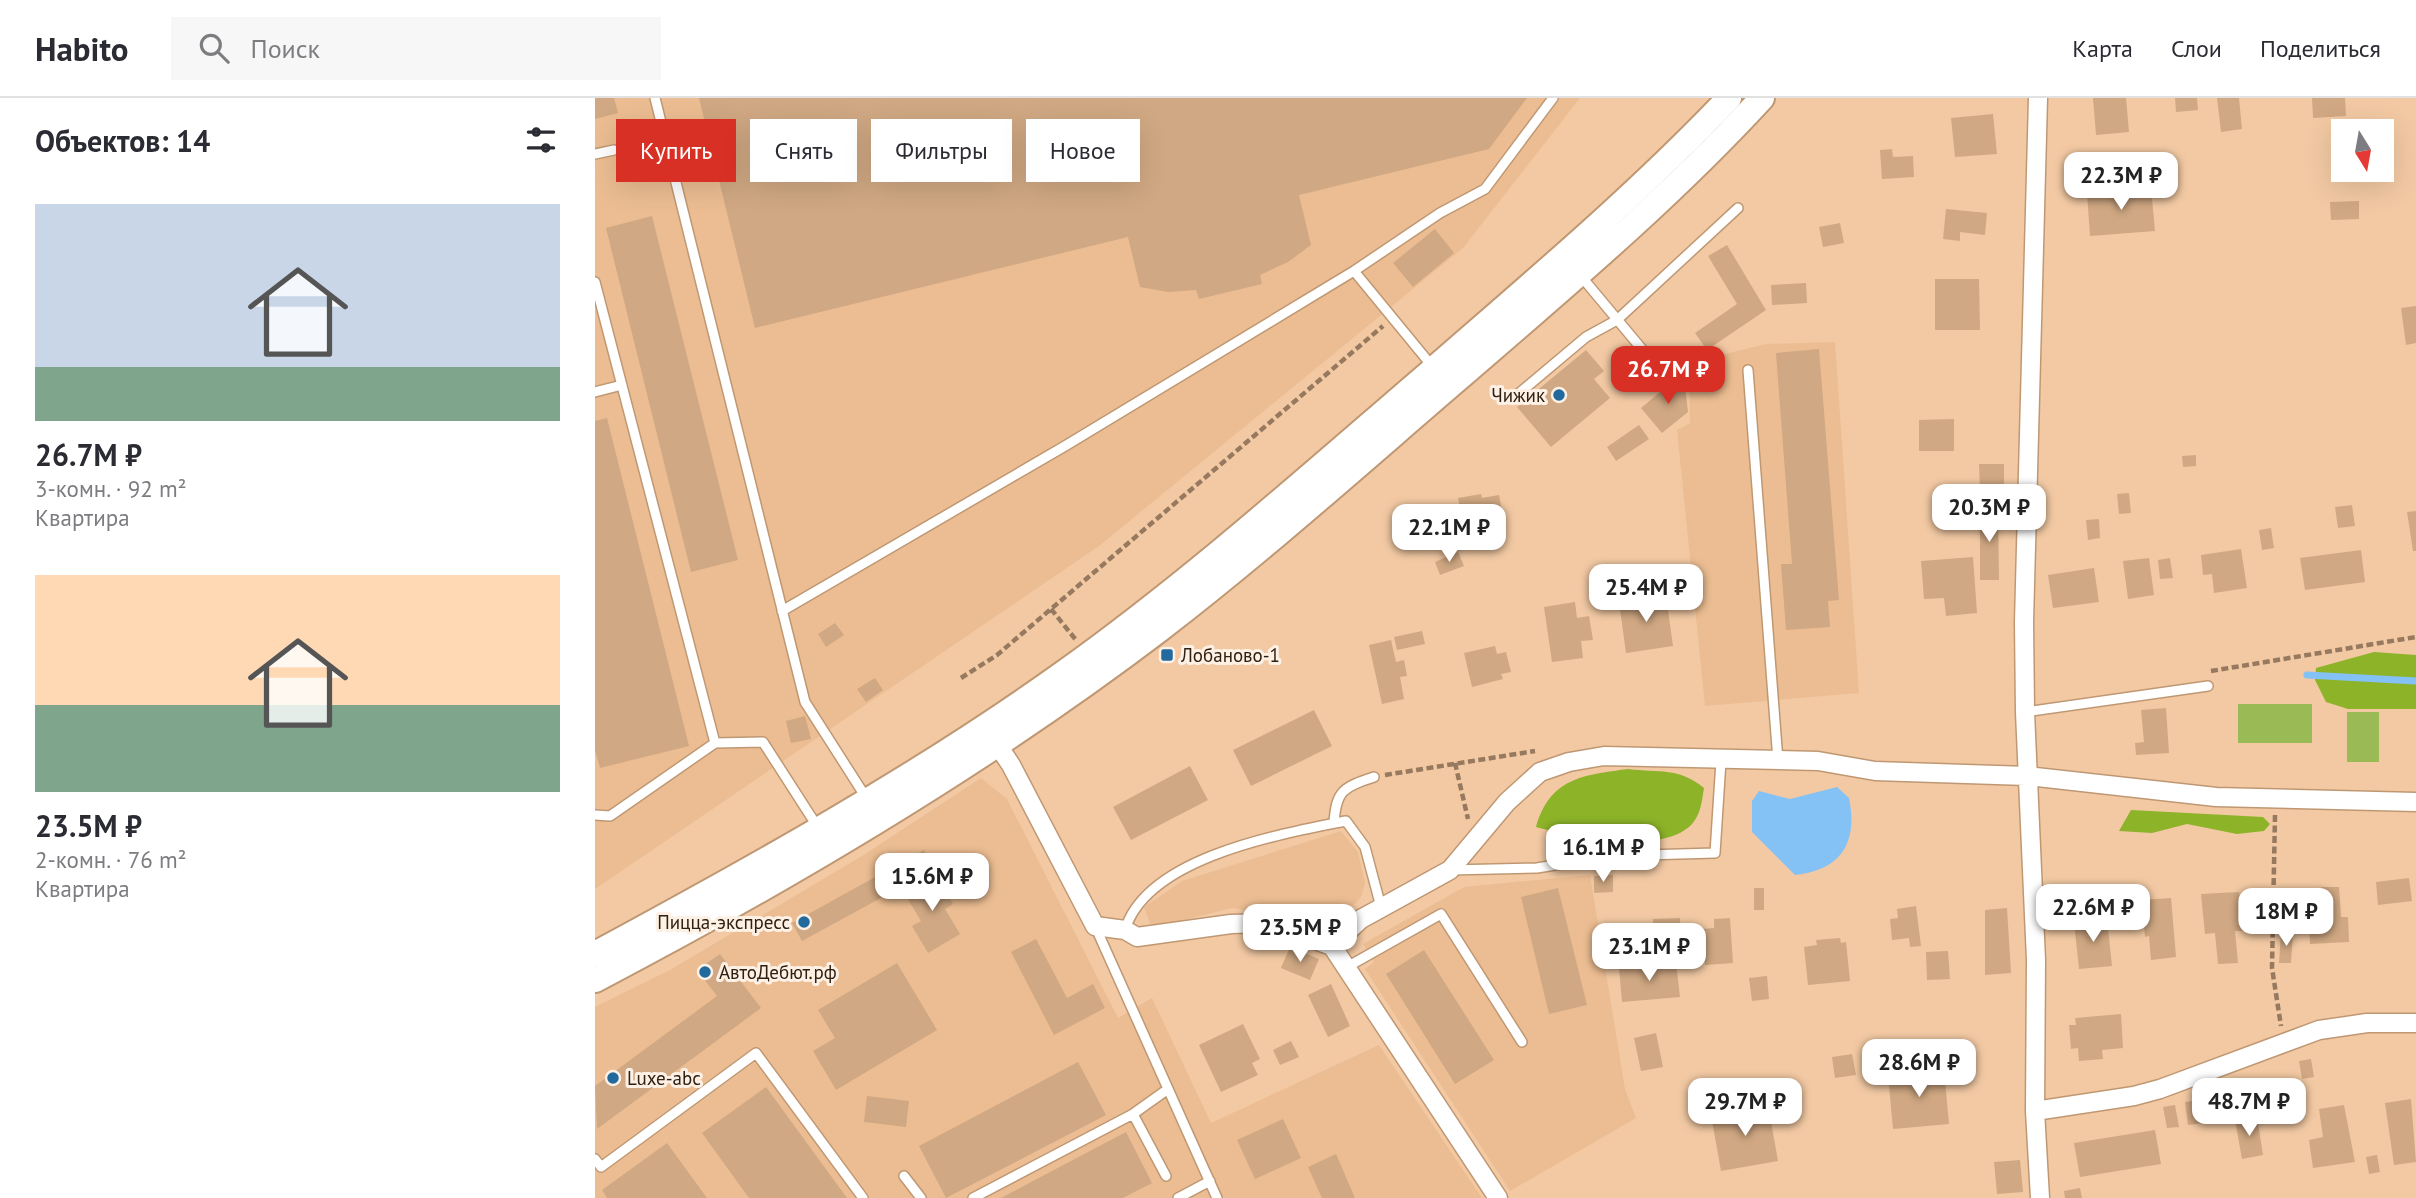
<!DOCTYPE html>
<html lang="ru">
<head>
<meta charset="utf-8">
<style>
	:root { --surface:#fff; --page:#f7f7f7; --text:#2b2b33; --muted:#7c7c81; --line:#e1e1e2; --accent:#d93025 }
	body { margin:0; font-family:"PT Sans",sans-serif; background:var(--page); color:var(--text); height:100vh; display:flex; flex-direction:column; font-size:26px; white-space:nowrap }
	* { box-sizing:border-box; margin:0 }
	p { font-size:23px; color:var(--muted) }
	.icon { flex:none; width:38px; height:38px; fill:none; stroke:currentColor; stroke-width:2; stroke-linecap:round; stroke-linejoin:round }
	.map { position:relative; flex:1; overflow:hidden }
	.panel { display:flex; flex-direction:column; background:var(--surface); width:595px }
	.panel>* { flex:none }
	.top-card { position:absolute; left:21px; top:21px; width:665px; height:63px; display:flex; gap:14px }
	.needle { width:46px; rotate:169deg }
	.buttons { position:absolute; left:1736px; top:21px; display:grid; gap:14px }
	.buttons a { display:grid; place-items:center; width:63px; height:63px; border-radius:0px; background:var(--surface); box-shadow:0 7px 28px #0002; font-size:35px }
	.price { position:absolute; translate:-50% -60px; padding:0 16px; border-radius:14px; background:#fff; color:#222; font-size:23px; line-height:46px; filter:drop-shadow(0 2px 4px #0008) }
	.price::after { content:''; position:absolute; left:50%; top:42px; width:21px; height:16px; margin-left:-10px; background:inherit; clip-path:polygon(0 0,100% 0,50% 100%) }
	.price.active { background:var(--accent); color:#fff }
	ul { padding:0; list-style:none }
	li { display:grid; align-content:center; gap:14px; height:371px; padding:0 35px }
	li span { display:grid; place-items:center; height:217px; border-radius:0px; color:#555 }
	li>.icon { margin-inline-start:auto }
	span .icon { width:126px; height:126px; fill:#fffc; stroke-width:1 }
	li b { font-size:30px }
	h2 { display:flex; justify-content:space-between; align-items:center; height:84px; padding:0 35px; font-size:30px }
	.chip { padding:0 24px; border-radius:0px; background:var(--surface); box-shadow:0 7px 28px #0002; font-size:24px; line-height:63px }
	.chip.active { background:var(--accent); color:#fff }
	header { display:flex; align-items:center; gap:42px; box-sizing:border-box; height:98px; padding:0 35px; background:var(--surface); border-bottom:2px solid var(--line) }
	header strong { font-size:33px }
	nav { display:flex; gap:38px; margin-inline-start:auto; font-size:24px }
	.search { width:490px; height:63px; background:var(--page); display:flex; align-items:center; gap:18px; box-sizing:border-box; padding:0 24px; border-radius:0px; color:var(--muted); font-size:26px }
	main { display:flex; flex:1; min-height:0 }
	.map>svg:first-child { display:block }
	.built { fill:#ecbd92 }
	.green { fill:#99ba55 }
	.forest { fill:#8db329 }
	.water { fill:#84c2f6 }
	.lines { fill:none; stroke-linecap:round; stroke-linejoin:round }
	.stream { stroke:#84c2f6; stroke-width:7 }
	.building { fill:#d0a883 }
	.lane-casing { stroke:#bf9873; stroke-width:12 }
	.street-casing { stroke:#bf9873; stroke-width:21 }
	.secondary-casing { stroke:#bf9873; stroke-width:28 }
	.path { stroke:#96795e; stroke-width:4.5; stroke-dasharray:7 3.5; stroke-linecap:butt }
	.lane { stroke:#fff; stroke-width:9 }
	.street { stroke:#fff; stroke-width:18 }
	.secondary { stroke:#fff; stroke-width:24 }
	.poi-dot { fill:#226a9e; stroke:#fdf0e5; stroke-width:2.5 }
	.labels { text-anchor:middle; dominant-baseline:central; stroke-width:6; stroke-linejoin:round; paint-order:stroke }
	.poi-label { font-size:19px; fill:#2f2011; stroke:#fdf0e5; text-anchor:start }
</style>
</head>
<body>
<header>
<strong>Habito</strong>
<div class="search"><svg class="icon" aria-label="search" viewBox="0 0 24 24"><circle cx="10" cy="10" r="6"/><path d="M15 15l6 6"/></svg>Поиск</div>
<nav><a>Карта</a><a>Слои</a><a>Поделиться</a></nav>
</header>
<main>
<section class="panel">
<h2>Объектов: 14<svg class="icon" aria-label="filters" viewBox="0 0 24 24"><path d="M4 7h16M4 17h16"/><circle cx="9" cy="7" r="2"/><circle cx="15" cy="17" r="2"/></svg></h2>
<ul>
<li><span style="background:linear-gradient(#c9d6e8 75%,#7fa58c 0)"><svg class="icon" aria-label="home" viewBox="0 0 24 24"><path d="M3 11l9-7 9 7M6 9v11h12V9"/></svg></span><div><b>26.7M ₽</b><p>3-комн. · 92 m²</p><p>Квартира</p></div></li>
<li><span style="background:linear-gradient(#ffd9b3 60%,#7fa58c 0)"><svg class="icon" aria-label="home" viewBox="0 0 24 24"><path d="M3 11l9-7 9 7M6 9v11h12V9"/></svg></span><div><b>23.5M ₽</b><p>2-комн. · 76 m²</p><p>Квартира</p></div></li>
</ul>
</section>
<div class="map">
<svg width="1821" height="1100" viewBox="0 0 1821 1100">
	<rect width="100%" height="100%" fill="#f2c9a3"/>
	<path class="built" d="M0 0H985L868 150 504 448 0 791Z
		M1240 244 1264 595 1110 608 1082 332 1095 325 1094 265 1171 246Z
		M386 680 412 701 523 920 557 900 616 1025 784 947 887 1100H0V909L75 872 267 758Z
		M746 733 763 754 770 785 766 799 755 811 732 823 713 826 684 817 637 810 557 830 549 809 587 783Z
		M995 777 1030 991 1041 1020 915 1093 770 871 779 864 768 846 869 789Z"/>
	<path class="green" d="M1643 606H1717V645H1643Z
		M1752 614H1784V664H1752Z"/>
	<path class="forest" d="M1779 554 1821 557V611H1753L1731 604 1720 582 1721 570Z
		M1033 671C1065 675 1083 669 1109 690 1107 702 1106 716 1097 726 1067 758 978 739 941 729 955 680 988 677 1033 671Z
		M1536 712 1668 719 1675 726 1669 733 1642 736 1592 726 1557 735 1524 733Z"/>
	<path class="water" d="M1242 689 1254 700C1263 744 1247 772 1200 777L1157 734V703L1164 693 1195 701Z"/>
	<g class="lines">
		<path class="stream" d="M1712 577 1821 583"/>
	</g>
	<path class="building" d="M0 0H19L23 15 0 21Z
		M104 0H932L894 51 704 97 716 147 693 164 665 177 667 186 604 201 601 192 573 194 545 189 533 139 160 230Z
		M1498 0H1531L1534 34 1501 37Z
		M1580 0H1602L1603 12 1581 14Z
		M1622 0H1644L1647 31 1626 34Z
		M1717 0H1750L1751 18 1718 20Z
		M1398 16 1402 56 1360 59 1356 20Z
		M1297 51 1298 59 1318 58 1319 79 1287 81 1285 52Z
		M1556 90 1560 133 1495 138 1492 95Z
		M1764 103V121L1736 122 1735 104Z
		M1351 111 1392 115 1390 137 1365 134V143L1348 141Z
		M57 118 143 462 96 474 11 130Z
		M1245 125 1249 145 1228 149 1224 129Z
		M840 131 859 155 818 189 798 165Z
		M1132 147 1171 212 1112 252 1100 235 1142 206 1113 158Z
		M1340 181H1384L1385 232H1340Z
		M1211 185 1212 205 1177 207 1176 187Z
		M1821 208V245L1811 247 1806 210Z
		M1224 251 1244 502 1233 503 1235 529 1191 532 1186 466H1197L1181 255Z
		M991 252 1009 273 999 281 1015 300 956 349 922 309Z
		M1082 280 1090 289 1093 314 1067 335 1046 310Z
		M12 320 94 648 5 670 0 652V323Z
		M1359 321V353H1324V322Z
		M1044 327 1054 341 1021 363 1012 349Z
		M1601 357V368L1588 369 1587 358Z
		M1384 366H1409V392H1385Z
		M1534 395 1536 415 1524 416 1522 396Z
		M886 396 887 400 904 397 911 433 871 441 863 400Z
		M1757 407 1760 428 1743 430 1740 409Z
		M1385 409H1403L1404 482H1385Z
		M1821 413V453H1818L1812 414Z
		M1504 421 1505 440 1493 442 1491 422Z
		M1676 430 1679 450 1667 452 1664 432Z
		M1646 451 1652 490 1619 495 1617 476 1608 477 1606 457Z
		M1766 452 1770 484 1710 492 1705 460Z
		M863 454 869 468 845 477 840 464Z
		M1378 459 1382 515 1351 518 1349 500 1329 501 1326 463Z
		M1554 460 1559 497 1533 501 1528 463Z
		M1575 460 1578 480 1565 481 1563 462Z
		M1499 470 1504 504 1458 510 1453 477Z
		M1071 498 1078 548 1031 555 1024 504Z
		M980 504 982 520 994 518 998 542 986 543 988 560 957 564 949 509Z
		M240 525 249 537 231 549 223 536Z
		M827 533 830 546 802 552 799 539Z
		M796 542 801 564 809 562 812 578 805 579 809 601 787 606 774 547Z
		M900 548 902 556 911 554 916 574 906 576 908 581 877 589 869 555Z
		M280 580 288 592 271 604 262 591Z
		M1571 610 1574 655 1541 657 1540 645 1549 644 1546 612Z
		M719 612 737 648 656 688 638 652Z
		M210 618 216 641 196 645 191 623Z
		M595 668 613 702 536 742 518 709Z
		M329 752 339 771 207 843 197 825Z
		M340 775 358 806 350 811 365 836 333 855 317 828 326 823 308 793Z
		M1018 777V794L999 795V778Z
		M1814 780 1817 803 1783 807 1781 784Z
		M1726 789H1744L1746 819H1753L1754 844 1715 846 1713 797 1726 796Z
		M963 790 992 907 954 916 926 799Z
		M1159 790H1169V812H1159Z
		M1644 794 1648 833H1640L1643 865 1623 866 1620 835 1610 836 1606 796Z
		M1576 800 1581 859 1556 862 1554 838 1550 839 1547 802Z
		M1321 808 1326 848 1315 849 1314 840 1297 842 1295 821 1303 820 1302 811Z
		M1412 810 1416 875 1390 877V812Z
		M1085 820 1086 854H1049L1048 825H1058V821Z
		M1135 820 1138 865 1110 867 1107 831 1119 830V821Z
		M1512 821 1517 868 1484 871 1479 824Z
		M1686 834 1698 835 1696 865H1684Z
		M1245 840 1246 845 1251 844 1255 883 1213 887 1209 849 1222 847 1221 842Z
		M441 841 472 900 498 886 510 910 459 937 416 854Z
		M695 849 724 861 715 882 686 870Z
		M829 852 899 962 860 986 791 876Z
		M1353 853 1355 881 1332 882 1331 854Z
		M125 856 166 910 2 1031 0 988 122 898 102 872Z
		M302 865 342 932 241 992 218 953 240 940 223 912Z
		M1081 865 1085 899 1027 904 1024 870Z
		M1172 878 1174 901 1157 903 1154 880Z
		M736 886 755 928 733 939 713 897Z
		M1526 916 1528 950 1507 952 1508 961 1484 963 1483 950 1476 951 1474 927H1481L1480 920Z
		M648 926 665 961 657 965 663 977 626 994 604 947Z
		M1061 935 1068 969 1046 973 1039 940Z
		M696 943 704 959 685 967 678 952Z
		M1257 956 1261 977 1240 980 1237 959Z
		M1716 961 1719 979 1707 981 1704 963Z
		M483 964 511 1017 351 1100 324 1048Z
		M1349 972 1354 1026 1298 1031 1293 977Z
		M1121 983 1122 998 1118 1005 1106 1006 1104 984Z
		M171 989 252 1100H154L107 1035Z
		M272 998 314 1003 311 1029 269 1024Z
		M1816 1001 1821 1064 1799 1067 1790 1005Z
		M1605 1002 1609 1025 1593 1027 1590 1004Z
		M1173 1007 1183 1063 1126 1073 1116 1017Z
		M1580 1007 1584 1029 1572 1030 1568 1009Z
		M1749 1007 1760 1064 1718 1070 1714 1042 1728 1039 1724 1011Z
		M1662 1019 1668 1057 1647 1061 1640 1022Z
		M688 1021 706 1060 660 1081 642 1042Z
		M1560 1032 1566 1066 1485 1079 1479 1045Z
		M531 1034 557 1085 528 1100H406Z
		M72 1045 112 1100H12L7 1092Z
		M741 1056 760 1100H727L713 1069Z
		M1782 1057 1785 1074 1774 1076 1771 1059Z
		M1425 1062 1428 1094 1402 1096 1399 1064Z
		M1485 1090 1487 1100H1470L1469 1093Z"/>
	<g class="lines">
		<g class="lane-casing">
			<path id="lane" d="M60 0 210 604 272 701
				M0 56 19 52
				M759 173 837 268
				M985 177 1066 274
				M0 184 120 645 168 644 222 728
				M1153 272 1183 663
				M0 294 27 287
				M922 297 991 239 1022 222 1143 110
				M187 513 470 348 759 173 845 115 890 91 958 0
				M1430 614 1613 588
				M0 717 15 718 120 645
				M739 725C741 692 749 689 779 679
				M855 772 942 770 1014 758 1120 755 1126 663
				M500 828 622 1100
				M530 832C552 759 686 736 751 723L770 749 786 809
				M752 869 846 816 927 944
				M0 1061 6 1069 161 955 268 1100
				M309 1078 326 1100
				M571 1078 538 1016 573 991
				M378 1100 538 1016
				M583 1100 615 1083"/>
		</g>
		<g class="street-casing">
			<path id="street" d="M1443 0 1429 524 1430 614 1441 862 1440 1013 1445 1100
				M396 637 416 667 500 828 530 832 542 839 636 826 673 825 737 848
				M1440 1013 1539 998 1565 991 1724 932 1772 925H1821
				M903 1100 737 848 766 821 855 772 912 704 945 674 974 664 1009 658 1223 663 1280 673 1432 678 1621 699 1821 704"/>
		</g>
		<g class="secondary-casing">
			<path id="secondary" d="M0 856C159 770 320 681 467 576 596 484 713 379 833 276 936 186 1040 99 1134 0
				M0 882C195 780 389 665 564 532 668 452 765 365 864 280 968 190 1074 101 1167 0"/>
		</g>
		<path class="path" d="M456 511 481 542
			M1616 573 1821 539
			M366 580 402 557 788 228
			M860 665 873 721
			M790 677 940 653
			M1680 717 1677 870 1686 928"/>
		<use href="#lane" class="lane"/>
		<use href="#street" class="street"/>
		<use href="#secondary" class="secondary"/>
	</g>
	<g class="poi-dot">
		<circle cx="964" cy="297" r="7"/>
		<rect x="565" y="550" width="14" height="14" rx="3.5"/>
		<circle cx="209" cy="824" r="7"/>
		<circle cx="110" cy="874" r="7"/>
		<circle cx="18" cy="980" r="7"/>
	</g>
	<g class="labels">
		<g class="poi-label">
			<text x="950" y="297" text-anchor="end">Чижик</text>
			<text x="586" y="557">Лобаново-1</text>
			<text x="195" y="824" text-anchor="end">Пицца-экспресс</text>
			<text x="124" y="874">АвтоДебют.рф</text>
			<text x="32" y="980">Luxe-abc</text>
		</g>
	</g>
</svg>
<div class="buttons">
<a><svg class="needle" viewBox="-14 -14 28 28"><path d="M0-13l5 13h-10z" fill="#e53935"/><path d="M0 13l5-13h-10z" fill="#7c7c81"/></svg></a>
</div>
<b class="price" style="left:1526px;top:114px">22.3M ₽</b>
<b class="price active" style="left:1073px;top:308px">26.7M ₽</b>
<b class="price" style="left:1394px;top:446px">20.3M ₽</b>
<b class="price" style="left:854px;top:466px">22.1M ₽</b>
<b class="price" style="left:1051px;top:526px">25.4M ₽</b>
<b class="price" style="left:1008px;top:786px">16.1M ₽</b>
<b class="price" style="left:337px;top:815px">15.6M ₽</b>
<b class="price" style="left:1498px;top:846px">22.6M ₽</b>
<b class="price" style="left:1691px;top:850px">18M ₽</b>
<b class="price" style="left:705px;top:866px">23.5M ₽</b>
<b class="price" style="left:1054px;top:885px">23.1M ₽</b>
<b class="price" style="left:1324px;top:1001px">28.6M ₽</b>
<b class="price" style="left:1150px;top:1040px">29.7M ₽</b>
<b class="price" style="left:1654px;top:1040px">48.7M ₽</b>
<div class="top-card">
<a class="chip active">Купить</a>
<a class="chip">Снять</a>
<a class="chip">Фильтры</a>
<a class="chip">Новое</a>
</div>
</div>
</main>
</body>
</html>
